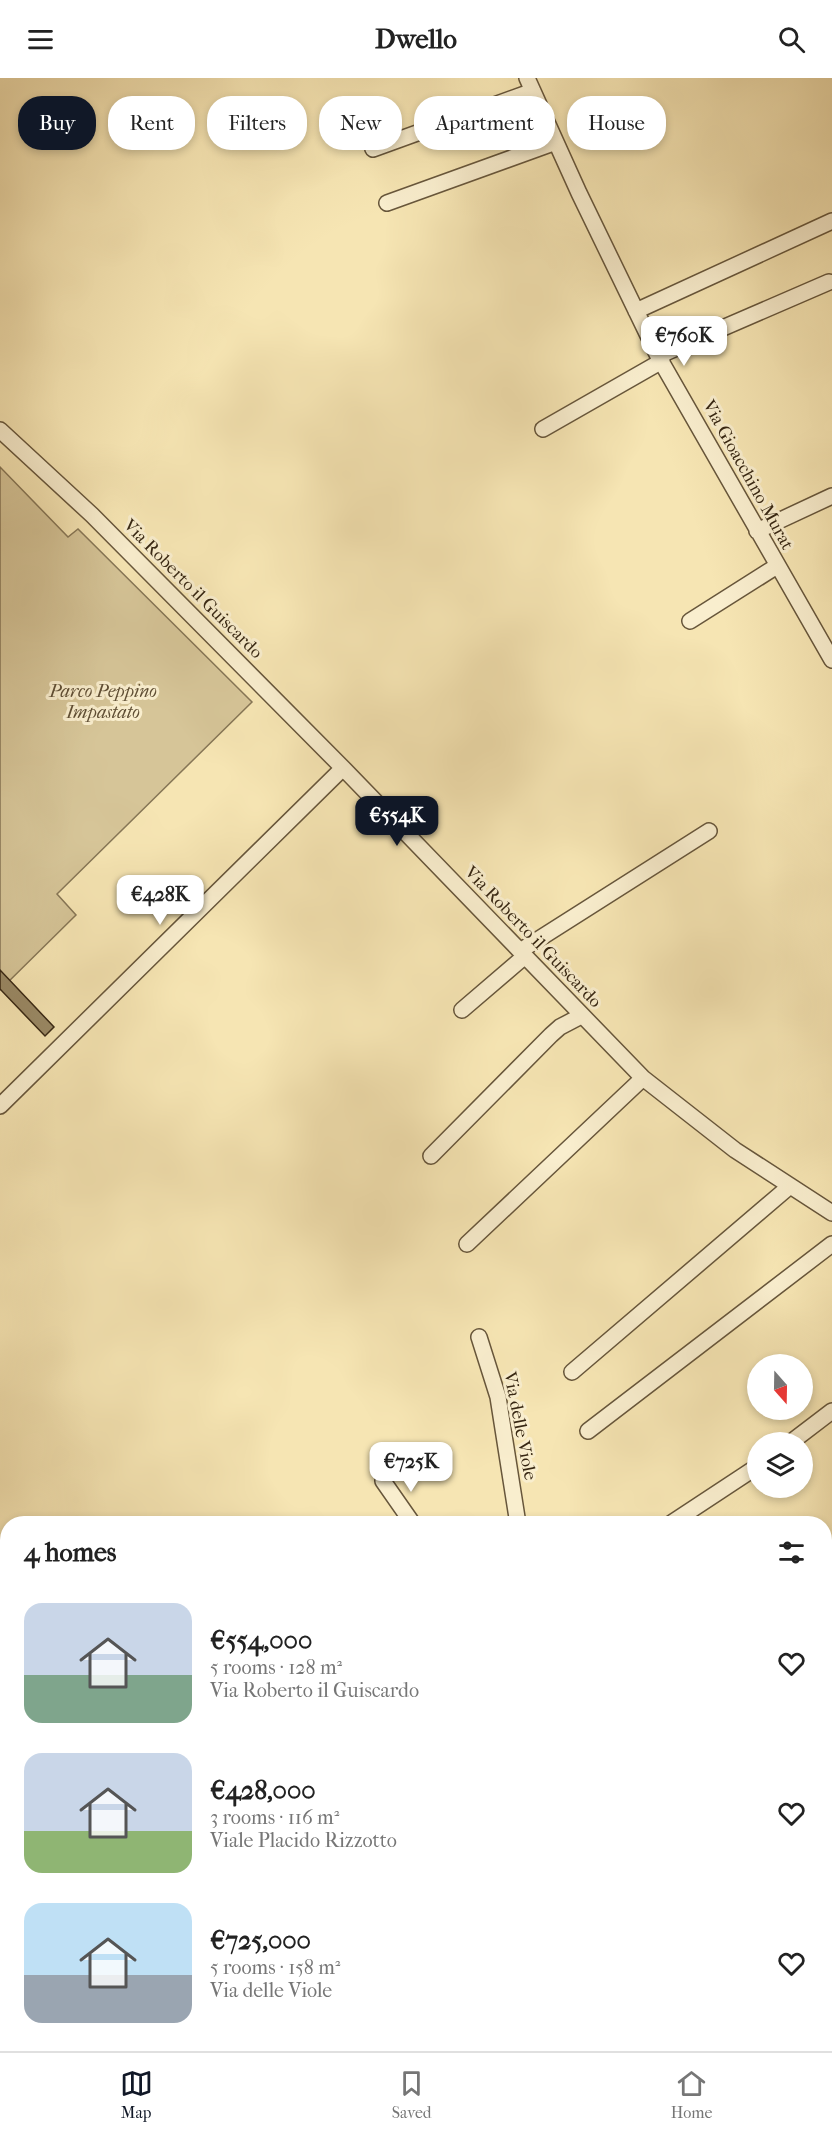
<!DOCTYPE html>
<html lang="en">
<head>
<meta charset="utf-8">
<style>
	:root { --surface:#fff; --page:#f6f6f6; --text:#222; --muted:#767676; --line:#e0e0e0; --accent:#111827 }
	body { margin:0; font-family:"IM FELL French Canon",serif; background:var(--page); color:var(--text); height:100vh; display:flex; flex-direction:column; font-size:22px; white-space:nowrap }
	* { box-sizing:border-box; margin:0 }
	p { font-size:20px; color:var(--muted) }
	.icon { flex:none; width:33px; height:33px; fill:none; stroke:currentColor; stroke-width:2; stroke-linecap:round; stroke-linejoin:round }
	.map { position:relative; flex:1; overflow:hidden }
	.sheet { position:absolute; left:0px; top:1438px; width:832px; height:536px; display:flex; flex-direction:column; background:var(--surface); border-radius:24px 24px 0 0; box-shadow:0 3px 9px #0003 }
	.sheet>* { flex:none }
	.guide { position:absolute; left:18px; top:18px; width:796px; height:54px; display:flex; gap:12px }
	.needle { width:39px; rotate:160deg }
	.controls { position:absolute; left:747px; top:1276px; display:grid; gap:12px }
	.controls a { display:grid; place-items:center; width:66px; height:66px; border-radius:50%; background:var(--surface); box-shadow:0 3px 9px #0003; font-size:30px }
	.price { position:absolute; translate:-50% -51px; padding:0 14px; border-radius:12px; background:#fff; color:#222; font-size:20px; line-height:39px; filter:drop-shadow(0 2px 3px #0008) }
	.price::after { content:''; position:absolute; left:50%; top:36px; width:18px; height:14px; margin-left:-9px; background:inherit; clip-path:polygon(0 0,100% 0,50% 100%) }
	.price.on { background:var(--accent); color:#fff }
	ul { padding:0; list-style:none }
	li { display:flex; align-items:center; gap:18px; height:150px; padding:0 24px }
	li span { display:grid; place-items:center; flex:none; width:168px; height:120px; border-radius:18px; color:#555 }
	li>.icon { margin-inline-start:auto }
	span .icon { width:72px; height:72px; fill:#fffc; stroke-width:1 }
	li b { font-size:26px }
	h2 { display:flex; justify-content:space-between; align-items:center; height:72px; padding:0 24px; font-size:26px }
	.chip { padding:0 21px; border-radius:24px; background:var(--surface); box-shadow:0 3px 9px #0003; font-size:21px; line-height:54px }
	.chip.on { background:var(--accent); color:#fff }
	header { display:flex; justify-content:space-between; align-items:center; height:78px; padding:0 24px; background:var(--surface); font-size:27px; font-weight:700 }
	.dock { display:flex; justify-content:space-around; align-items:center; height:84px; border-top:2px solid var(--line); background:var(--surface); font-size:16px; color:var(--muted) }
	.dock a { display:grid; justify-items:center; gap:3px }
	.dock .on { color:var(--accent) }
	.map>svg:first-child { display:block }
	.green { fill:#d6c598; stroke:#867656; stroke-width:1.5 }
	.building { fill:#9a8a66; stroke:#372713; stroke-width:1.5 }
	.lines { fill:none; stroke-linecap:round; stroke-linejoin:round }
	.minor-casing { stroke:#67563b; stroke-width:18 }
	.minor { stroke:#f9eece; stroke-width:15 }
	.labels { text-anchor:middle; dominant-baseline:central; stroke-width:6; stroke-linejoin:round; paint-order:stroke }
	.street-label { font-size:18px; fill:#372713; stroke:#f9eece }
	.park-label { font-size:18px; font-style:italic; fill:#5f4e34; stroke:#f9eece }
</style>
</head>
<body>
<header><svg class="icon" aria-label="menu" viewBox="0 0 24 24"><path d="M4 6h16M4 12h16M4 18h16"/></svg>Dwello<svg class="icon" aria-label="search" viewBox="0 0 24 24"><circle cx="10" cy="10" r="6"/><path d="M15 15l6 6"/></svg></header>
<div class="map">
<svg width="832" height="1973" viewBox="0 0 832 1973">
	<rect width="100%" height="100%" fill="#f6e5b3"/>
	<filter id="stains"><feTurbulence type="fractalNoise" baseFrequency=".00333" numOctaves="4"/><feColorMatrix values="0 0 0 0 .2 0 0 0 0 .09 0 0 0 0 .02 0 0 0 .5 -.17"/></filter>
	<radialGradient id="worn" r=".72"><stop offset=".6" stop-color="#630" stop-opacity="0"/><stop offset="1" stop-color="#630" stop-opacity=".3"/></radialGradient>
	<path class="green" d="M0 389 68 459 78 451 252 624 57 816 76 837 0 912Z"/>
	<path class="building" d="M0 892 54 949 45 958 0 911Z"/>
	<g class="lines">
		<g class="minor-casing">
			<path id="minor" d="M527 0 579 115 658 278 832 582
				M373 71 533 13
				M387 125 556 64
				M636 233 832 143
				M658 278 829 204
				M543 351 662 283
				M0 352 92 437 343 690 643 1000 735 1072 832 1135
				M757 453 832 418
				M690 543 777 488
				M520 873 709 753
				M462 932 525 878
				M0 1028 343 690
				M431 1078 551 957 560 949 581 938
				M467 1166 643 1000
				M479 1259 498 1319 518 1446
				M572 1294 790 1108
				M588 1353 832 1166
				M790 1365 832 1333
				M383 1403 413 1446
				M670 1446 758 1388
				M0 1606 8 1610
				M0 1773H8
				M825 1778H832
				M0 1788H8
				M825 1795H832
				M539 1966 548 1973
				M241 1973 243 1966"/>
		</g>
		<use href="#minor" class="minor"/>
	</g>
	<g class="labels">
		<g class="street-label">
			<text transform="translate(748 397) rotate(61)">Via Gioacchino Murat</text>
			<text transform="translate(193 511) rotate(45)">Via Roberto il Guiscardo</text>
			<text transform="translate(533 859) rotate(46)">Via Roberto il Guiscardo</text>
			<text transform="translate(520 1348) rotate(79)">Via delle Viole</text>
		</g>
		<g class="park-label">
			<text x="103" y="613">Parco Peppino<tspan x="103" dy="21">Impastato</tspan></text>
		</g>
	</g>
	<rect width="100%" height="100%" filter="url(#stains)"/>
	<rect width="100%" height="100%" fill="url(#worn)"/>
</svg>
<div class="controls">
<a><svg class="needle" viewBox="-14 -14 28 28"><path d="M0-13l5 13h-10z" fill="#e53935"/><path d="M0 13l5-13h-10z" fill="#767676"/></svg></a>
<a><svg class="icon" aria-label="layers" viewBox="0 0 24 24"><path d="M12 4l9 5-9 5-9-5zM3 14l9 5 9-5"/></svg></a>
</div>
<b class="price" style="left:684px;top:289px">€760K</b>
<b class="price on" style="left:397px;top:769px">€554K</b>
<b class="price" style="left:160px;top:848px">€428K</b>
<b class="price" style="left:411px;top:1415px">€725K</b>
<div class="guide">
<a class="chip on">Buy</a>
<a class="chip">Rent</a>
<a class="chip">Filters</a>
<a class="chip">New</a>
<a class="chip">Apartment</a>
<a class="chip">House</a>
</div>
<section class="sheet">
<h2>4 homes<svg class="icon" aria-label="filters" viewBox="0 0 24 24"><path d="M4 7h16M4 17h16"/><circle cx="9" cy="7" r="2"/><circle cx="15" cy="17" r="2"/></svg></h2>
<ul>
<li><span style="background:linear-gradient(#c9d6e8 60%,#7fa58c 0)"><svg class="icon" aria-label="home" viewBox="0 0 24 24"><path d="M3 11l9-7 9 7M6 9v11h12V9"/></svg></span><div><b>€554,000</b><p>5 rooms · 128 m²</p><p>Via Roberto il Guiscardo</p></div><svg class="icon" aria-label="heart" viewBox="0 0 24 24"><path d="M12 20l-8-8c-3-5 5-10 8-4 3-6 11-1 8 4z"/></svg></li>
<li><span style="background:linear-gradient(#c9d6e8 65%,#8fb573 0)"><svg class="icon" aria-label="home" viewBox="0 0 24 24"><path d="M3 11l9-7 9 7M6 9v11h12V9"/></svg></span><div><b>€428,000</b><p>3 rooms · 116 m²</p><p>Viale Placido Rizzotto</p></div><svg class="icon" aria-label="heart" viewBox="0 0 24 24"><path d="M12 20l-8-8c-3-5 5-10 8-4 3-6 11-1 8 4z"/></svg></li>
<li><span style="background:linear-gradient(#bfe0f5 60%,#9aa5b1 0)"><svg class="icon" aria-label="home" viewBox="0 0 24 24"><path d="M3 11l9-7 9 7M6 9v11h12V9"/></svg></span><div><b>€725,000</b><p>5 rooms · 158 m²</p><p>Via delle Viole</p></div><svg class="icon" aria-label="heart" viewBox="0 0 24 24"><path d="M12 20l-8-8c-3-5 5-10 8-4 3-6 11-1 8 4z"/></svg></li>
</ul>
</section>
</div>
<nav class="dock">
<a class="on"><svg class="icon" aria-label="map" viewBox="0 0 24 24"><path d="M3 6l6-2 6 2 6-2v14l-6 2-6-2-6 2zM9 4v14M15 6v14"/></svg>Map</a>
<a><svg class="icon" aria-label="saved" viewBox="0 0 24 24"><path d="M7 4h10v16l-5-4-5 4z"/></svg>Saved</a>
<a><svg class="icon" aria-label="home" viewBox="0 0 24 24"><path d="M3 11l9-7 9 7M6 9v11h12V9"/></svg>Home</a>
</nav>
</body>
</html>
